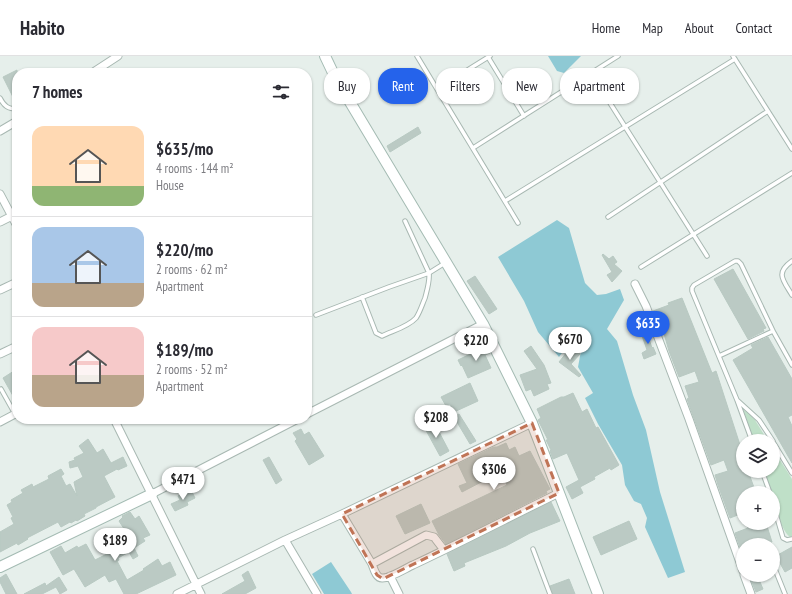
<!DOCTYPE html>
<html lang="en">
<head>
<meta charset="utf-8">
<style>
	:root { --surface:#fff; --page:#f2f2f3; --text:#2b2b33; --muted:#7c7c81; --line:#e1e1e2; --accent:#2563eb }
	body { margin:0; font-family:"PT Sans Narrow",sans-serif; background:var(--page); color:var(--text); height:100vh; display:flex; flex-direction:column; font-size:15px; white-space:nowrap }
	* { box-sizing:border-box; margin:0 }
	p { font-size:13px; color:var(--muted) }
	.icon { flex:none; width:22px; height:22px; fill:none; stroke:currentColor; stroke-width:2; stroke-linecap:round; stroke-linejoin:round }
	.map { position:relative; flex:1; overflow:hidden }
	.details { position:absolute; left:12px; top:12px; width:300px; height:356px; display:flex; flex-direction:column; background:var(--surface); border-radius:16px; box-shadow:0 1px 3px #0004 }
	.details>* { flex:none }
	.hud { position:absolute; left:324px; top:12px; width:380px; height:36px; display:flex; gap:8px }
	.tools { position:absolute; left:736px; top:378px; display:grid; gap:8px }
	.tools a { display:grid; place-items:center; width:44px; height:44px; border-radius:50%; background:var(--surface); box-shadow:0 1px 3px #0004; font-size:20px }
	.price { position:absolute; translate:-50% -34px; padding:0 9px; border-radius:14px; background:#fff; color:#222; font-size:13px; line-height:26px; filter:drop-shadow(0 1px 2px #0008) }
	.price::after { content:''; position:absolute; left:50%; top:24px; width:12px; height:9px; margin-left:-6px; background:inherit; clip-path:polygon(0 0,100% 0,50% 100%) }
	.price.selected { background:var(--accent); color:#fff }
	ul { padding:0; list-style:none }
	li { display:flex; align-items:center; gap:12px; height:100px; padding:0 20px }
	li+li { border-top:1px solid var(--line) }
	li span { display:grid; place-items:center; flex:none; width:112px; height:80px; border-radius:12px; color:#555 }
	li>.icon { margin-inline-start:auto }
	span .icon { width:48px; height:48px; fill:#fffc; stroke-width:1 }
	li b { font-size:17px }
	h2 { display:flex; justify-content:space-between; align-items:center; height:48px; padding:0 20px; font-size:17px }
	.pill { padding:0 14px; border-radius:16px; background:var(--surface); box-shadow:0 1px 3px #0004; font-size:14px; line-height:36px }
	.pill.selected { background:var(--accent); color:#fff }
	header { display:flex; align-items:center; gap:24px; box-sizing:border-box; height:56px; padding:0 20px; background:var(--surface); border-bottom:1px solid var(--line) }
	header strong { font-size:19px }
	nav { display:flex; gap:22px; margin-inline-start:auto; font-size:14px }
	.map>svg:first-child { display:block }
	.green { fill:#bfe0c8 }
	.water { fill:#8ec9d4 }
	.building { fill:#bbcac4; stroke:#b8c9c2 }
	.lines { fill:none; stroke-linecap:round; stroke-linejoin:round }
	.lane-casing { stroke:#a8b8b2; stroke-width:5.5 }
	.street-casing { stroke:#a8b8b2; stroke-width:9 }
	.secondary-casing { stroke:#a4bbb3; stroke-width:12 }
	.lane { stroke:#fff; stroke-width:3.5 }
	.street { stroke:#fff; stroke-width:7 }
	.secondary { stroke:#fff; stroke-width:10 }
	.marked { fill:#c07456; fill-opacity:0.2; stroke:#c07456; stroke-width:3; stroke-dasharray:8 5; stroke-linejoin:round }
</style>
</head>
<body>
<header>
<strong>Habito</strong>
<nav><a>Home</a><a>Map</a><a>About</a><a>Contact</a></nav>
</header>
<div class="map">
<svg width="792" height="538" viewBox="0 0 792 538">
	<rect width="100%" height="100%" fill="#e6efeb"/>
	<path class="green" d="M743 353 755 364 768 385H754Z
		M773 393 792 423V480L790 481C782 476 773 447 773 437H771L764 415H773Z"/>
	<path class="water" d="M548 0H581L564 17 557 15Z
		M557 164 569 172 585 227 597 239 606 238 620 233 624 244 607 273 617 285 633 339 646 374 660 436 685 516 668 522 645 471 647 462 641 448 634 445 625 429 622 409 598 368 585 342 593 337 578 311 581 295 570 286 559 301 538 276 524 245 498 201Z
		M331 506 351 536 352 538H324L312 518Z"/>
	<path class="building" d="M17 14V39L13 41 3 21Z
		M418 71 421 77 390 96 387 90Z
		M603 198 609 203 613 200 617 206 614 208 622 215 612 226 607 219 612 216 602 199Z
		M733 213 766 272 763 273 764 275 748 283 714 223Z
		M475 220 497 253 489 258 467 225Z
		M682 242 712 317 716 315 741 392 743 400V415H748L756 437H743V457L730 462 718 429 715 419 728 415 724 404 711 409 687 343 689 342 685 330 699 326 695 315 679 321 669 295 663 274 661 275 653 255 669 249 668 247Z
		M650 274 652 279 648 280 652 292 653 291 656 298 644 303 642 297 647 294 641 277Z
		M768 281 792 323V359L788 361 792 370V407L733 304 753 292 751 289Z
		M487 290 490 297 485 299 491 312 468 322 462 309 461 310 458 304Z
		M531 290 544 309 551 327 547 328 549 333 534 340 531 333 526 335 520 319 537 313 524 295Z
		M571 291 580 298 571 308 581 319 579 321 559 306Z
		M17 313V347L3 322Z
		M470 327 478 345 454 356 450 348 446 350 441 341Z
		M573 337 582 356 587 353 596 372 598 371 619 409 611 414 610 412 594 421 595 423 580 431 583 437 572 443 566 431 579 424 567 397 553 403 550 395 551 394 546 384H548L538 364 541 362 537 353 561 341H564Z
		M459 358 476 385 470 388 454 361Z
		M427 363 434 376 438 374 449 395 440 400 422 367Z
		M301 373 304 379 309 376 324 400 309 409 295 385 297 383 293 377Z
		M88 383 97 397 103 393 111 407 123 401 127 410 118 414 117 413 104 420 115 441 96 451V452L84 458 85 460 77 465 76 464 71 467 70 466 61 471 58 466 27 482 28 483 18 489 17 487 0 496V476L14 468 11 462 13 461 7 449 12 446 11 444 23 437 21 434 32 428 33 431 49 423 48 420 61 413 64 418 61 420 66 430 70 428 77 440 74 426 83 421 78 410 70 412 69 406 75 404 74 402 84 397 79 390Z
		M506 387 509 394 515 391 519 400 530 395 550 433 546 435 547 437 446 488 439 479 432 465 507 429 498 409 482 418 485 424 462 436 459 430 467 427 458 408 494 391H497Z
		M269 401 282 424 276 428 263 404Z
		M191 434 195 442 187 446 188 449 175 455 171 448 180 444 178 440Z
		M551 446 560 465 530 477 506 490 464 507 465 510 454 515 447 498Z
		M421 448 430 467 405 478 396 460Z
		M130 456 135 463 139 460 150 479 143 482 145 485 134 492 138 500 133 503 129 496 118 502 119 504 117 505 127 524 144 514 143 513 158 503 162 510 170 506 176 519 136 538H124L116 523 109 526 105 519 85 531 74 513 63 519 50 496 61 490 65 497 77 490 78 492 86 488 95 504 125 489 132 485 119 465 123 461 122 460Z
		M629 465 637 483 601 499 593 481Z
		M746 467H766L772 486 762 489H743V500L735 477 748 472Z
		M792 491V512L785 516 776 500Z
		M248 515 256 532 245 538H222L245 525 242 519Z
		M6 518 17 538H6L0 526V522Z
		M749 519H757L763 533 756 536Z
		M59 521 67 534 60 538 56 531 42 538H24L45 527 46 530Z
		M569 523 575 538H553L550 530Z"/>
	<g class="lines">
		<g class="lane-casing">
			<path id="lane" d="M417 0 518 167
				M733 0 792 93
				M488 1 524 60
				M591 17 707 200
				M437 33 490 0
				M0 42C4 50 8 53 17 53
				M473 92 618 0
				M505 145 735 3
				M608 161 768 55
				M792 205C775 217 783 224 792 239
				M641 211 792 117
				M362 241 376 277 382 280C392 275 408 271 416 262 420 256 422 249 425 242 427 234 430 225 429 217L445 207
				M316 259 389 231 429 217 405 165
				M719 300 773 275
				M1 333 15 358
				M737 344 759 364 773 385
				M752 385 737 344 692 235V232L694 229 735 205H738L741 208 773 275 792 309
				M773 386 792 417
				M762 415 770 437
				M773 448 783 482 787 484 792 483
				M533 493 550 538
				M773 508 785 538"/>
		</g>
		<g class="street-casing">
			<path id="street" d="M92 17 118 0
				M0 75 17 65
				M0 138 17 170
				M0 166 12 160
				M635 228 646 250 689 363 743 515
				M0 234 17 226
				M0 298 17 290
				M307 358 483 268
				M114 363 201 538
				M0 366 17 357
				M152 438 298 363
				M342 458 372 508
				M285 484 317 538
				M444 494 434 481 426 479 372 508C374 513 376 522 382 522 389 523 406 512 413 509 462 486 510 461 559 437
				M744 519 751 538
				M390 520 399 538
				M177 538 285 484 342 458 532 367"/>
		</g>
		<g class="secondary-casing">
			<path id="secondary" d="M325 0 335 21 483 268 532 367 598 538
				M0 511 152 438"/>
		</g>
		<use href="#lane" class="lane"/>
		<use href="#street" class="street"/>
		<use href="#secondary" class="secondary"/>
	</g>
	<path class="marked" d="M532 367 559 437 383 523 377 519 342 458Z"/>
</svg>
<div class="tools">
<a><svg class="icon" aria-label="layers" viewBox="0 0 24 24"><path d="M12 4l9 5-9 5-9-5zM3 14l9 5 9-5"/></svg></a>
<a>+</a>
<a>−</a>
</div>
<b class="price selected" style="left:648px;top:289px">$635</b>
<b class="price" style="left:570px;top:305px">$670</b>
<b class="price" style="left:476px;top:306px">$220</b>
<b class="price" style="left:436px;top:383px">$208</b>
<b class="price" style="left:494px;top:435px">$306</b>
<b class="price" style="left:183px;top:445px">$471</b>
<b class="price" style="left:115px;top:506px">$189</b>
<div class="hud">
<a class="pill">Buy</a>
<a class="pill selected">Rent</a>
<a class="pill">Filters</a>
<a class="pill">New</a>
<a class="pill">Apartment</a>
</div>
<section class="details">
<h2>7 homes<svg class="icon" aria-label="filters" viewBox="0 0 24 24"><path d="M4 7h16M4 17h16"/><circle cx="9" cy="7" r="2"/><circle cx="15" cy="17" r="2"/></svg></h2>
<ul>
<li><span style="background:linear-gradient(#ffd9b3 75%,#8fb573 0)"><svg class="icon" aria-label="home" viewBox="0 0 24 24"><path d="M3 11l9-7 9 7M6 9v11h12V9"/></svg></span><div><b>$635/mo</b><p>4 rooms · 144 m²</p><p>House</p></div></li>
<li><span style="background:linear-gradient(#a9c7e8 70%,#b9a48a 0)"><svg class="icon" aria-label="home" viewBox="0 0 24 24"><path d="M3 11l9-7 9 7M6 9v11h12V9"/></svg></span><div><b>$220/mo</b><p>2 rooms · 62 m²</p><p>Apartment</p></div></li>
<li><span style="background:linear-gradient(#f6c9c9 60%,#b9a48a 0)"><svg class="icon" aria-label="home" viewBox="0 0 24 24"><path d="M3 11l9-7 9 7M6 9v11h12V9"/></svg></span><div><b>$189/mo</b><p>2 rooms · 52 m²</p><p>Apartment</p></div></li>
</ul>
</section>
</div>
</body>
</html>
